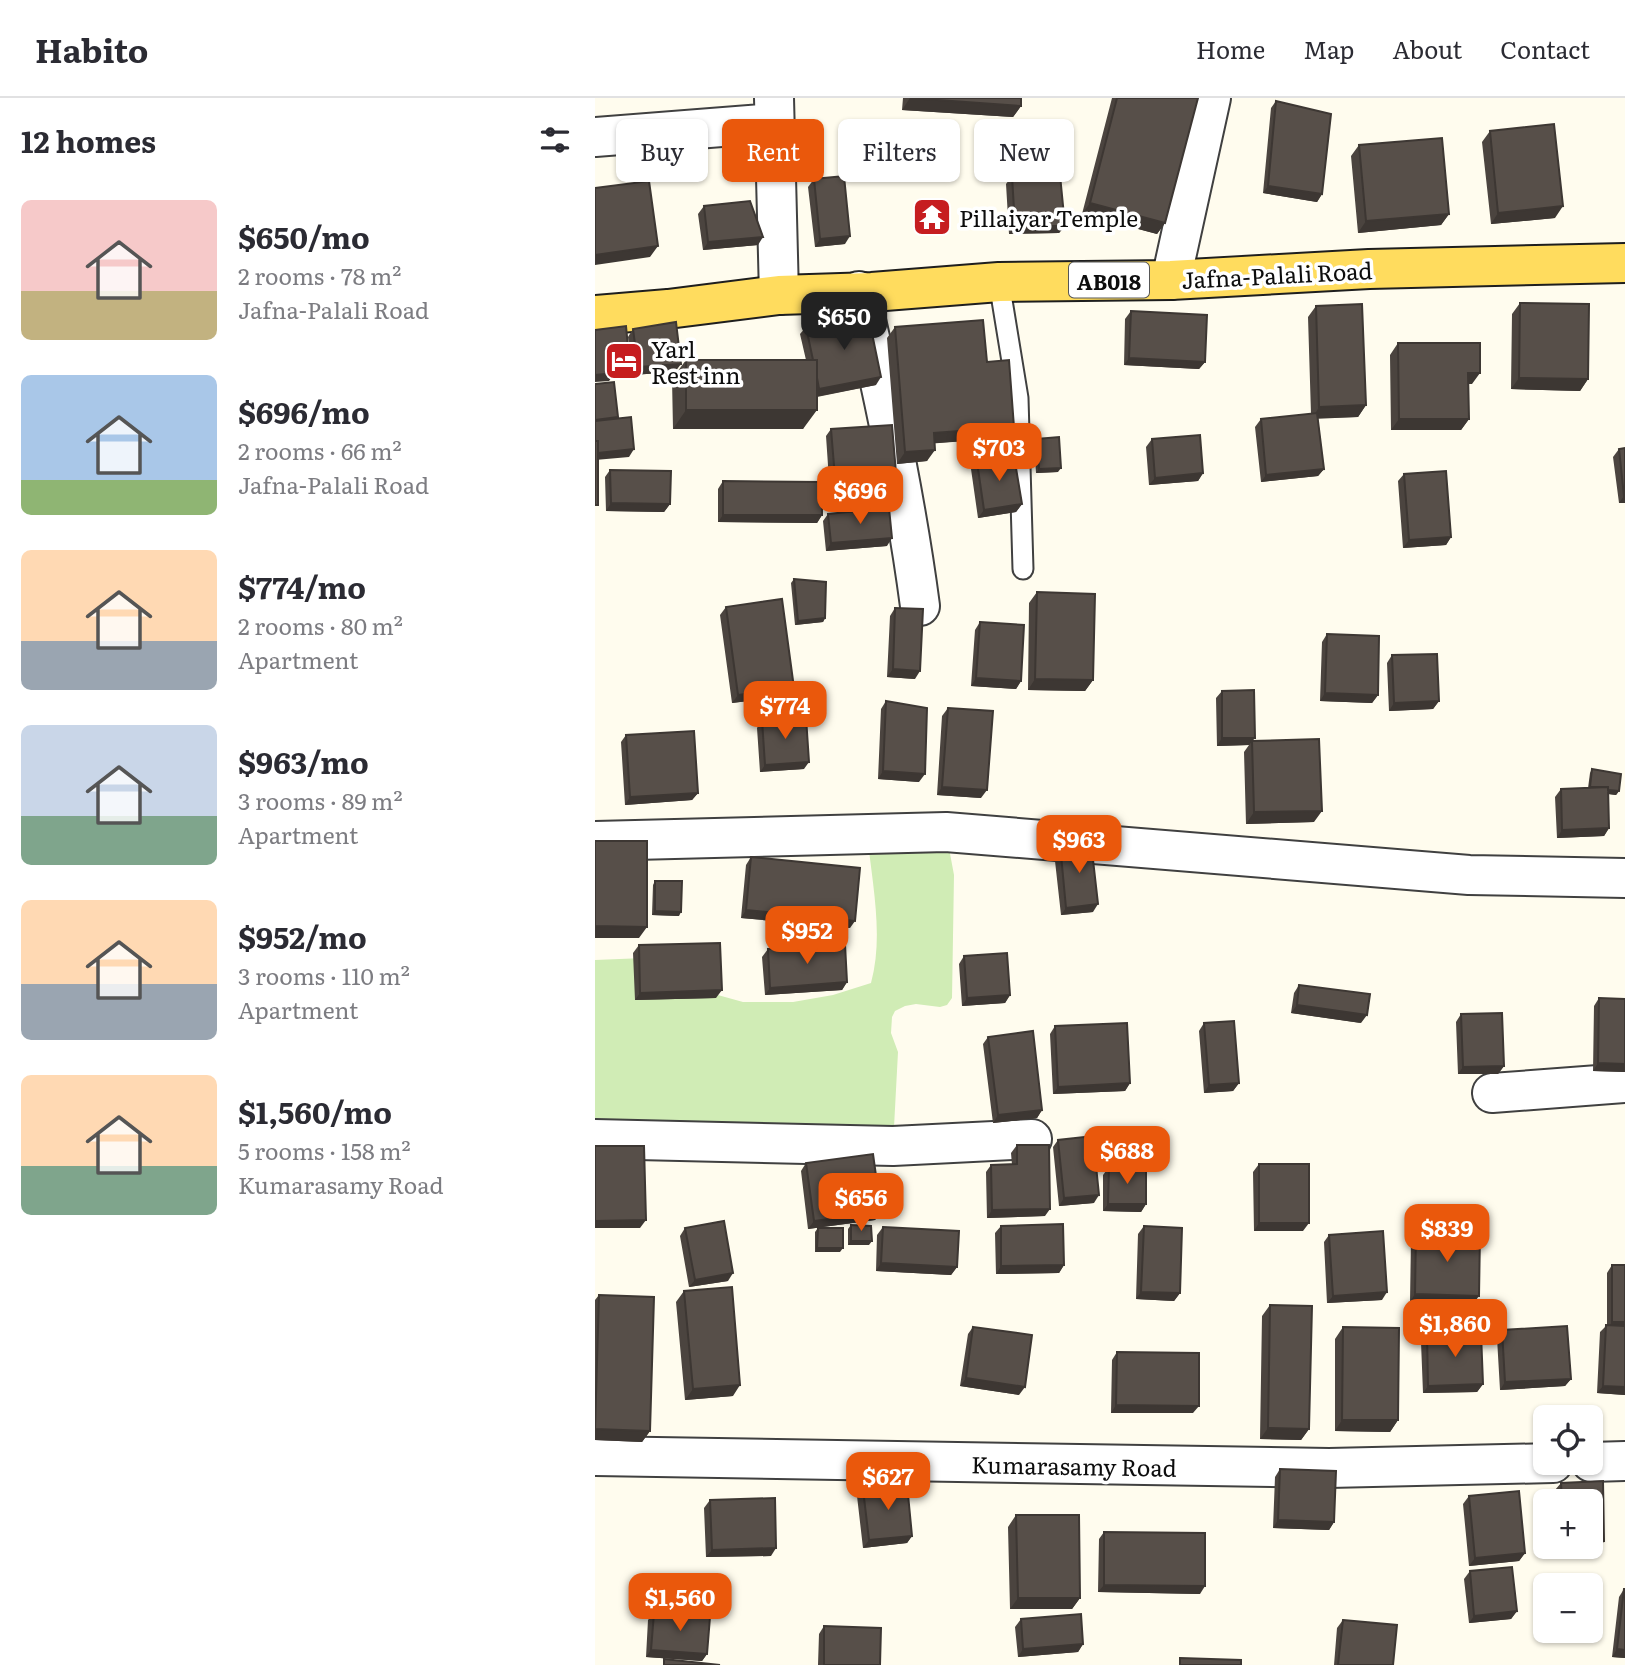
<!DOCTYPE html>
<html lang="en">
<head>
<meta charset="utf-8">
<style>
	:root { --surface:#fff; --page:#f2f2f3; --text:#2b2b33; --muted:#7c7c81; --line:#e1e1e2; --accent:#ea580c }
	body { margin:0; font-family:Literata,serif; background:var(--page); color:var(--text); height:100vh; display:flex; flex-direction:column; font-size:26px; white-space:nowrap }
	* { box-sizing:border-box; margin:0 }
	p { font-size:23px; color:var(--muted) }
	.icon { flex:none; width:38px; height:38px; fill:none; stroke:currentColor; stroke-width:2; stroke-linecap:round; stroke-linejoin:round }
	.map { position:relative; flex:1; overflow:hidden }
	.sheet { display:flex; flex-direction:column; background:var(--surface); width:595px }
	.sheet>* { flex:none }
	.top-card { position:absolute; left:21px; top:21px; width:665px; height:63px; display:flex; gap:14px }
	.tools { position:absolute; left:938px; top:1307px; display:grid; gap:14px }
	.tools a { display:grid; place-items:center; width:70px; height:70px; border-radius:10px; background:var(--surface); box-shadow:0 2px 5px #0004; font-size:35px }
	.price { position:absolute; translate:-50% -60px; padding:0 16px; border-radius:14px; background:var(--accent); color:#fff; font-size:23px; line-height:46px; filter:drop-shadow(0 2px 4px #0008) }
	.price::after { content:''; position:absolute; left:50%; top:42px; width:21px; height:16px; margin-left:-10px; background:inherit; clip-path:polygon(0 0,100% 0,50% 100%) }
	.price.current { background:#222; color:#fff }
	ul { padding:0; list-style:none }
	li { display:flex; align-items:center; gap:21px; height:175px; padding:0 21px }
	li span { display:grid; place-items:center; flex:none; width:196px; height:140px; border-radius:10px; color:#555 }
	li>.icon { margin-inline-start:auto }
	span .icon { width:84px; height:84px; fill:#fffc; stroke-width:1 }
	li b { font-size:30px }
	h2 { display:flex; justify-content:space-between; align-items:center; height:84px; padding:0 21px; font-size:30px }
	.pill { padding:0 24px; border-radius:10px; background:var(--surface); box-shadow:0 2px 5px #0004; font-size:24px; line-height:63px }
	.pill.current { background:var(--accent); color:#fff }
	header { display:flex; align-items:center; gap:42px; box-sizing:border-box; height:98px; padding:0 35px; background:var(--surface); border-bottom:2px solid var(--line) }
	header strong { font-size:33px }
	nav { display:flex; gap:38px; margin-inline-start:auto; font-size:24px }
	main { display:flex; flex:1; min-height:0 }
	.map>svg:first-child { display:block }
	.green { fill:#d0ecb5 }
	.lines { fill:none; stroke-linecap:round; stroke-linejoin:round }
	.service-casing { stroke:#404040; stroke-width:23 }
	.minor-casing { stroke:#404040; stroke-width:42 }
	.primary-casing { stroke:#1e1e1e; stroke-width:42 }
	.service { stroke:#fff; stroke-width:19 }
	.minor { stroke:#fff; stroke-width:38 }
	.primary { stroke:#ffdc5e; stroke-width:38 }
	.wall { fill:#4b443f }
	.shaded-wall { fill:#3d3733 }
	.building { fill:#574f49; stroke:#3d3733; stroke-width:2 }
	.labels { text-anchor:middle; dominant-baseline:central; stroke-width:7; stroke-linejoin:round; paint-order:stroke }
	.shield { fill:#fff; stroke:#565656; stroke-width:2 }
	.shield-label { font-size:21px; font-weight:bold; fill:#0d0d0d }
	.poi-label { font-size:23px; fill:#0d0d0d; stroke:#fff; text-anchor:start }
	.street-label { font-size:23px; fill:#0d0d0d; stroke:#fff }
</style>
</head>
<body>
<header>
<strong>Habito</strong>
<nav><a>Home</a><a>Map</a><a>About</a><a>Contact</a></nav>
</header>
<main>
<section class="sheet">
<h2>12 homes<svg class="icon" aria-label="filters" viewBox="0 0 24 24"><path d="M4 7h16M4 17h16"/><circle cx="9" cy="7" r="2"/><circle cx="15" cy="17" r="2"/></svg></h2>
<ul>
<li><span style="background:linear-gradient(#f6c9c9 65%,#c2b280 0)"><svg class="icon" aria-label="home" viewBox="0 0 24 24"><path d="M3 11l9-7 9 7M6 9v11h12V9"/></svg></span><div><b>$650/mo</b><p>2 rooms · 78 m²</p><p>Jafna-Palali Road</p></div></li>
<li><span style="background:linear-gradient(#a9c7e8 75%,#8fb573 0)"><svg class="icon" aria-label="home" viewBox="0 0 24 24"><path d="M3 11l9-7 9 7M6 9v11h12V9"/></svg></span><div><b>$696/mo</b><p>2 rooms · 66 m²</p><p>Jafna-Palali Road</p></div></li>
<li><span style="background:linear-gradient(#ffd9b3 65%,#9aa5b1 0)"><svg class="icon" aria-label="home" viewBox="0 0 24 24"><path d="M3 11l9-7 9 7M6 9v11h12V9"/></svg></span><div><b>$774/mo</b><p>2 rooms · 80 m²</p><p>Apartment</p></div></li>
<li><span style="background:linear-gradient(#c9d6e8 65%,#7fa58c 0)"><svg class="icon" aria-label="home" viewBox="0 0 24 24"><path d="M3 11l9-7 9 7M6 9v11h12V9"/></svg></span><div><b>$963/mo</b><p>3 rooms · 89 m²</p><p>Apartment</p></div></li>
<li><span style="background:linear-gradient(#ffd9b3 60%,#9aa5b1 0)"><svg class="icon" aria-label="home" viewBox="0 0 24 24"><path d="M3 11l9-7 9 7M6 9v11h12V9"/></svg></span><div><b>$952/mo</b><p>3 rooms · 110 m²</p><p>Apartment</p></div></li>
<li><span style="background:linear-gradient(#ffd9b3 65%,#7fa58c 0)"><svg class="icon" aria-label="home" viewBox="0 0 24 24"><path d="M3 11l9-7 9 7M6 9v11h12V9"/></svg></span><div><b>$1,560/mo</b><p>5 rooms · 158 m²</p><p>Kumarasamy Road</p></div></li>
</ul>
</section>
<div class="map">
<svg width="1030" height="1567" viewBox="0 0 1030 1567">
	<rect width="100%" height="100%" fill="#fffcee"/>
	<path class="green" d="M351 734 359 777 357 900 352 907 345 909 321 906 310 908 300 913 297 919 296 935 303 954 298 1048 0 1041V862L49 860 94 889 148 904H198L238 897 276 885C289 837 277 785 272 735Z"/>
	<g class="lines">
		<g class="service-casing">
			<path id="service" d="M404 184 423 300 428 471"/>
		</g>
		<g class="minor-casing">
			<path id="minor" d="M179 0 184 197
				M0 39 178 25
				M576 182 616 0
				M264 193C289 297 311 402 325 508
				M0 743 351 734 874 777 1030 780
				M897 995 1030 985
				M0 1041 298 1048 437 1041
				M0 1358 734 1370 958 1365
				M996 1364 1030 1363"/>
		</g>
		<g class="primary-casing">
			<path id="primary" d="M0 217 73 211 184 197 277 194 404 184 576 182 774 171 1030 165"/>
		</g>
		<use href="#service" class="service"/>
		<use href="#minor" class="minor"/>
		<use href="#primary" class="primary"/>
	</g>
	<path class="wall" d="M308 0H426V8L418 19 307 12Z
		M517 0H603L570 125 562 136 487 116Z
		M681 3 727 96 722 104 668 95 676 10Z
		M895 33 960 120 896 126 887 44Z
		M764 47 854 116 846 127 763 135 756 58Z
		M417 78 470 128 464 135 414 136 411 86Z
		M219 81 250 146 220 149 213 89Z
		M109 108 163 147 108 152 103 116Z
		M925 205 993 281 985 293 916 291 917 216Z
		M721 208 771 307 763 319 723 320 729 371 723 378 666 384 660 329 666 321 716 316 713 219Z
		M536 213 610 264 604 271 529 267 530 221Z
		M211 229 281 287 222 299 208 331H78L77 281 91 262H211L205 236Z
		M300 229 392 264 419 329 411 340 340 345 332 363 302 366 292 240Z
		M38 231 80 274 37 277 33 239Z
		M803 245 877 286H873L874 321 866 332H796L795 257Z
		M236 331 297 407 236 411 231 338Z
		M442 341 463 374 441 375 439 345Z
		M557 341 608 375 603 383 554 387 551 349Z
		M1030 350V405H1024L1018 359 1024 351Z
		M382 364 427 406 421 414 383 420 376 371Z
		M15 372 75 406 69 414 11 413 10 379Z
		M809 376 856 439 851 447 808 450 803 383Z
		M128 383 227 417 222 425 123 424V391Z
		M233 416 292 448 231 453 228 423Z
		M199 481 230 520 228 524 200 527 196 485Z
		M442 494 498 582 490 593 433 592 434 505Z
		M131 509 194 598 137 605 125 517Z
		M300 510 320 581 292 579 295 518Z
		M385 524 426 583 421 591 376 588 380 532Z
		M732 536 783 597 777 605 725 603 727 544Z
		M797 557 844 603 838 611 794 613 792 565Z
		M627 593 658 643 719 724 651 726 649 654 654 647 622 648 621 600Z
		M291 603 324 684 283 681 286 611Z
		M353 610 386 700 342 697 347 618Z
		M167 622 209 671 165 674 162 630Z
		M31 637 103 695 97 702 30 707 26 644Z
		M997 671 1024 693 1021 697 1013 696 1014 730 1009 738 962 740 960 699 966 691 993 690 995 675Z
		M465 746 498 814 466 817 459 754Z
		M156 759 255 830 146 820 151 767Z
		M60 783 84 818 57 817 58 787Z
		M44 847 121 900 40 902 38 855Z
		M173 851 252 884 247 892 170 897 167 859Z
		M369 858 415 897 410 905 367 908 364 866Z
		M704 887 766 925 696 915 699 895Z
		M1004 900 1030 901V974L998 973 999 908Z
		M866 916 909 968 903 976H863L861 924Z
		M609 925 644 985 638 993 609 995 604 933Z
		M460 928 535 985 530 993 458 996 455 936Z
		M393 939 447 1012 442 1020 398 1025 388 946Z
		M463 1042 499 1105 464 1108 458 1049Z
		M422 1047 450 1118 392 1120 391 1074 396 1067H417L416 1055Z
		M211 1065 286 1114 280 1122 213 1131 206 1073Z
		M664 1066 708 1133H659L658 1074Z
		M514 1069 551 1106 546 1114 508 1113V1077Z
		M256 1127 274 1147H253V1131Z
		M406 1128 469 1167 464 1175 401 1176 400 1135Z
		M549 1128 585 1195 579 1203 541 1201 543 1136Z
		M288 1129 362 1169 356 1177 281 1173 282 1137Z
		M90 1130 133 1183 94 1189 85 1138Z
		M223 1130 245 1154H220V1134Z
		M821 1134 878 1206 815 1204 816 1142Z
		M734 1137 787 1202 732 1205 729 1144Z
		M1017 1167H1030V1297L1002 1295 1005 1234 1012 1227V1175Z
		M89 1193 138 1298 90 1302 81 1204Z
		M4 1197 55 1333 47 1344 0 1342V1202Z
		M675 1207 714 1331 706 1342 665 1341 667 1218Z
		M378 1229 424 1297 365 1288 373 1236Z
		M748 1229 803 1322 795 1334 740 1333V1241Z
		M907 1232 976 1281 970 1288 905 1292 902 1240Z
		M832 1236 888 1286 882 1294 828 1295 826 1244Z
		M522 1254 598 1315H516L517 1262Z
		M685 1371 739 1424 734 1432 678 1430 680 1379Z
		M1008 1383 1009 1443 1004 1451 963 1452 962 1449H996V1404H961L960 1392 966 1385Z
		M268 1391 317 1438 312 1445 268 1450 262 1398Z
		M874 1398 930 1455 924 1463 874 1468 868 1406Z
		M115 1402 176 1458 111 1459 109 1410Z
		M421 1417 485 1500 477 1511H415L413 1429Z
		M509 1434 605 1496 503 1494 504 1441Z
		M875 1473 922 1513 916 1521 874 1525 869 1481Z
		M1029 1491 1030 1560 1017 1559 1024 1499Z
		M59 1515 112 1556 107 1563 51 1559 53 1522Z
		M426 1521 488 1546 483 1554 423 1559 420 1529Z
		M748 1522 798 1567H739L742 1530Z
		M229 1528 285 1567H223L224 1536Z"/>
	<path class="shaded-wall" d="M315 0 426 8 418 19 307 12Z
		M673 88 727 96 722 104 668 95Z
		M495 105 570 125 562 136 487 116Z
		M968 108 960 120 896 126 903 115Z
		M854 116 846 127 763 135 771 123Z
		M420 128H470L464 135 414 136Z
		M255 138 250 146 220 149 225 141Z
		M168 139 163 147 108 152 113 144Z
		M63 148 55 159 0 167V157Z
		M34 260 29 268 13 269 18 262Z
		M534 260 610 264 604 271 529 267Z
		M86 266 80 274 37 277 43 269Z
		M20 275 14 283 0 284V277Z
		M873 275H885L877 286H865Z
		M286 279 281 287 219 299 224 291Z
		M924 280 993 281 985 293 916 291Z
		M771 307 763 319 717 321 724 309Z
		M91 312H222L208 331H78Z
		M804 321H874L866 332H796Z
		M419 329 411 340 331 346 339 335Z
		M39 351 34 359 0 362V355Z
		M340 352 332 363 302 366 310 354Z
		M466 370 463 374 441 375 444 371Z
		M729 371 723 378 666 384 671 377Z
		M608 375 603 383 554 387 560 380Z
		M1029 398H1030V405H1024Z
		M303 399 297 407 236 411 242 404Z
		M16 405 75 406 69 414 11 413Z
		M427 406 421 414 383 420 389 412Z
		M128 417H227L222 425 123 424Z
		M856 439 851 447 808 450 814 442Z
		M297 440 292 448 231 453 236 445Z
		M230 520 228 524 200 527 203 523Z
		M298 571 325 573 320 581 292 579Z
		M381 580 426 583 421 591 376 588Z
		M440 581 498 582 490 593 433 592Z
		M199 590 194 598 137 605 143 597Z
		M730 595 783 597 777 605 725 603Z
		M844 603 838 611 794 613 799 605Z
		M627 640H660L654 647 622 648Z
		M214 664 209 671 165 674 170 667Z
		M288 673 330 676 324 684 283 681Z
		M347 689 392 692 386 700 342 697Z
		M995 689 1024 693 1021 697 992 693Z
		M103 695 97 702 30 707 35 699Z
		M727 713 719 724 651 726 659 714Z
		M1014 730 1009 738 962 740 967 732Z
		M503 806 498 814 466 817 471 810Z
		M151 812 260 823 255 830 146 820Z
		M60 813 86 814 84 818 57 817Z
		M0 828 52 829 44 840H0Z
		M252 884 247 892 170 897 175 890Z
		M127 892 121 900 40 902 45 895Z
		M415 897 410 905 367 908 372 900Z
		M702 907 772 917 766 925 696 915Z
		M1003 965 1030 966V974L998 973Z
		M909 968 903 976H863L868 969Z
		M535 985 530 993 458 996 463 989Z
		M644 985 638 993 609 995 614 987Z
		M447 1012 442 1020 398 1025 403 1017Z
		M504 1097 499 1105 464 1108 469 1100Z
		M513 1106H551L546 1114 508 1113Z
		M455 1111 450 1118 392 1120 397 1112Z
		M286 1114 280 1122 213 1131 219 1123Z
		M51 1122 45 1130H0V1123Z
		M664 1125H714L708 1133H659Z
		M256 1143H277L274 1147H253Z
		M222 1150H248L245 1154H220Z
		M286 1165 362 1169 356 1177 281 1173Z
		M469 1167 464 1175 401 1176 406 1168Z
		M138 1175 133 1183 94 1189 100 1182Z
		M546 1194 585 1195 579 1203 541 1201Z
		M792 1194 787 1202 732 1205 738 1198Z
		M820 1196 884 1198 878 1206 815 1204Z
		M1017 1224H1030V1232H1012Z
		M371 1280 430 1289 424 1297 365 1288Z
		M976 1281 970 1288 905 1292 910 1284Z
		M888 1286 882 1294 828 1295 833 1288Z
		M145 1287 138 1298 90 1302 98 1291Z
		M1008 1288 1030 1289V1297L1002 1295Z
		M521 1307 604 1308 598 1315H516Z
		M747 1322H803L795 1334 740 1333Z
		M673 1330 714 1331 706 1342 665 1341Z
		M0 1331 55 1333 47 1344 0 1342Z
		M683 1422 739 1424 734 1432 678 1430Z
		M317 1438 312 1445 268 1450 274 1442Z
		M1009 1443 1004 1451 963 1452 965 1449H996V1444Z
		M181 1450 176 1458 111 1459 117 1452Z
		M930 1455 924 1463 874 1468 880 1460Z
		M509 1487 610 1488 605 1496 503 1494Z
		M423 1500H485L477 1511H415Z
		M922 1513 916 1521 874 1525 879 1518Z
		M488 1546 483 1554 423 1559 428 1551Z
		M1022 1551 1030 1552V1560L1017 1559Z
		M56 1552 112 1556 107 1563 51 1559Z"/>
	<path class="building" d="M315 0H426V8Z
		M522 0H603L570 125 495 105Z
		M681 3 736 16 727 96 673 88Z
		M959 26 968 108 903 115 895 33Z
		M847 40 854 116 771 123 764 47Z
		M465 77 470 128H420L417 78Z
		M249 78 255 138 225 141 219 81Z
		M54 83 63 148 0 157V90Z
		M155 103 168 139 113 144 109 108Z
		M925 205 994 206 993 281 924 280Z
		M767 206 771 307 724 309 721 208Z
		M536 213 612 217 610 264 534 260Z
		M273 216 286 279 224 291 222 280V262H218L211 229Z
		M388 222 392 264 414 262 419 329 339 335 340 352 310 354 300 229Z
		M81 224 86 266 43 269 38 231Z
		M31 228 34 260 18 262 20 275 0 277V232Z
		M803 245H885V275H873L874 321H804Z
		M91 262H222V312H91Z
		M19 284 23 319 0 322V286Z
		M722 315 729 371 671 377 666 321Z
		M36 319 39 351 3 355V343H0V323Z
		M297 327 303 399 242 404 236 331Z
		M605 337 608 375 560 380 557 341Z
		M464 339 466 370 444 371 442 341Z
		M0 343H3V407H0Z
		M1030 350V398H1029L1024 351Z
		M419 358 427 406 389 412 382 364Z
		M15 372 76 373 75 406 16 405Z
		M851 373 856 439 814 442 809 376Z
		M128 383 227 384V417H128Z
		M294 410 297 440 236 445 233 416Z
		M199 481 231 484 230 520 203 523Z
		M442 494 500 496 498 582 440 581Z
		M187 501 199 590 143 597 131 509Z
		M300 510 328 511 325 573 298 571Z
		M385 524 429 527 426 583 381 580Z
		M732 536 784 538 783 597 730 595Z
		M842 556 844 603 799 605 797 557Z
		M659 592 660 640H627V593Z
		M291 603 332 610 330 676 288 673Z
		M353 610 398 613 392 692 347 689Z
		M211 619 214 664 170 667 167 622Z
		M99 633 103 695 35 699 31 637Z
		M724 641 727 713 659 714 657 643Z
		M997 671 1026 676 1024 693 1013 692V689H995Z
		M1013 689 1014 730 967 732 966 691Z
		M0 743H52V829L0 828Z
		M496 744 503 806 471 810 465 746Z
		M156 759 265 770 260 823 151 812Z
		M60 783H87L86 814 60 813Z
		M125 845 127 892 45 895 44 847Z
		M250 846 252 884 175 890 173 851Z
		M412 855 415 897 372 900 369 858Z
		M704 887 775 896 772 917 702 907Z
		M1004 900 1030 901V966L1003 965Z
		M907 915 909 968 868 969 866 916Z
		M639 923 644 985 614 987 609 925Z
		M532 925 535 985 463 989 460 928Z
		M438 933 447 1012 403 1017 393 939Z
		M498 1038 504 1097 469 1100 463 1042Z
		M422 1047H454L455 1111 397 1112 396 1067 422 1066Z
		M0 1048H49L51 1122 0 1123Z
		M278 1056 286 1114 219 1123 211 1065Z
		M664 1066H714V1125H664Z
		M514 1069H551V1106H513Z
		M129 1123 138 1175 100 1182 90 1130Z
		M468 1126 469 1167 406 1168V1128Z
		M256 1127 276 1128 277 1143H256Z
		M549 1128 587 1130 585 1195 546 1194Z
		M288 1129 364 1133 362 1169 286 1165Z
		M223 1130H248V1150H222Z
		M788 1133 792 1194 738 1198 734 1137Z
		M821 1134 885 1136 884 1198 820 1196Z
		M1017 1167H1030V1224H1017Z
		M137 1189 145 1287 98 1291 89 1193Z
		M4 1197 59 1199 55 1333 0 1331Z
		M675 1207 717 1208 714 1331 673 1330Z
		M1011 1227 1030 1228V1289L1008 1288Z
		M972 1228 976 1281 910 1284 907 1232Z
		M378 1229 437 1237 430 1289 371 1280Z
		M748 1229 804 1230 803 1322H747Z
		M886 1235 888 1286 833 1288 832 1236Z
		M522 1254 604 1255V1308L521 1307Z
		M685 1371 741 1373 739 1424 683 1422Z
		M1008 1383 1009 1443 996 1444V1404H967L966 1385Z
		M312 1386 317 1438 274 1442 268 1391Z
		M924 1393 930 1455 880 1460 874 1398Z
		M180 1400 181 1450 117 1452 115 1402Z
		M421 1417H484L485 1500H423Z
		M509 1434 610 1435V1488L509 1487Z
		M917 1469 922 1513 879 1518 875 1473Z
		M1029 1491H1030V1552L1022 1551Z
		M59 1515 115 1519 112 1556 56 1552Z
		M486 1516 488 1546 428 1551 426 1521Z
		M748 1522 802 1527 798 1567H743Z
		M229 1528 286 1530 285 1567H229Z
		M585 1560 646 1562V1567H585Z
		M69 1561 125 1567H69Z"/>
	<defs>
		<g id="temple-square" transform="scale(2.0125)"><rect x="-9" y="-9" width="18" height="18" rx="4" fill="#c61d20" stroke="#fff"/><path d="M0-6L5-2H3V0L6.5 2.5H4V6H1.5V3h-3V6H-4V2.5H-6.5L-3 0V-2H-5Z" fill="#fff"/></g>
		<g id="hotel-square" transform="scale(2.0125)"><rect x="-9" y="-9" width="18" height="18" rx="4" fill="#c61d20" stroke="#fff"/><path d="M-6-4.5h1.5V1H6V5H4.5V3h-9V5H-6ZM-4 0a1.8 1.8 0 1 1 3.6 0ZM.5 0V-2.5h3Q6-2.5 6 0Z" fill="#fff"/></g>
	</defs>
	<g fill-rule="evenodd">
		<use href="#temple-square" x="337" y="119"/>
		<use href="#hotel-square" x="29" y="263"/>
	</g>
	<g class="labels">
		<rect class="shield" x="474" y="164.5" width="80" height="35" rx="5"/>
		<g class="shield-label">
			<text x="514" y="182">AB018</text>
		</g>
		<g class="poi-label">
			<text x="364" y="119">Pillaiyar Temple</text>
			<text x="56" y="250">Yarl<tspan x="56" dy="26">Rest inn</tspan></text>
		</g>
		<g class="street-label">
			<text transform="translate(682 176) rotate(-3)">Jafna-Palali Road</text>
			<text transform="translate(479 1367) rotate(1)">Kumarasamy Road</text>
		</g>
	</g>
</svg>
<div class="tools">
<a><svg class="icon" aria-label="locate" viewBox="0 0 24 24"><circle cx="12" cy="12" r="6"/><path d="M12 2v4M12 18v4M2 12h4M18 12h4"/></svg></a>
<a>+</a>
<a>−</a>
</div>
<b class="price current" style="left:249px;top:254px">$650</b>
<b class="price" style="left:404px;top:385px">$703</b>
<b class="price" style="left:265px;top:428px">$696</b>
<b class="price" style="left:190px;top:643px">$774</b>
<b class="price" style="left:484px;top:777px">$963</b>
<b class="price" style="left:212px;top:868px">$952</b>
<b class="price" style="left:532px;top:1088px">$688</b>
<b class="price" style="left:266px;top:1135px">$656</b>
<b class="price" style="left:852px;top:1166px">$839</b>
<b class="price" style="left:860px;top:1261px">$1,860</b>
<b class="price" style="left:293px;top:1414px">$627</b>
<b class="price" style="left:85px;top:1535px">$1,560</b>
<div class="top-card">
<a class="pill">Buy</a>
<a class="pill current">Rent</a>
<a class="pill">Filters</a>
<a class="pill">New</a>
</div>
</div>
</main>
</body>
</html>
